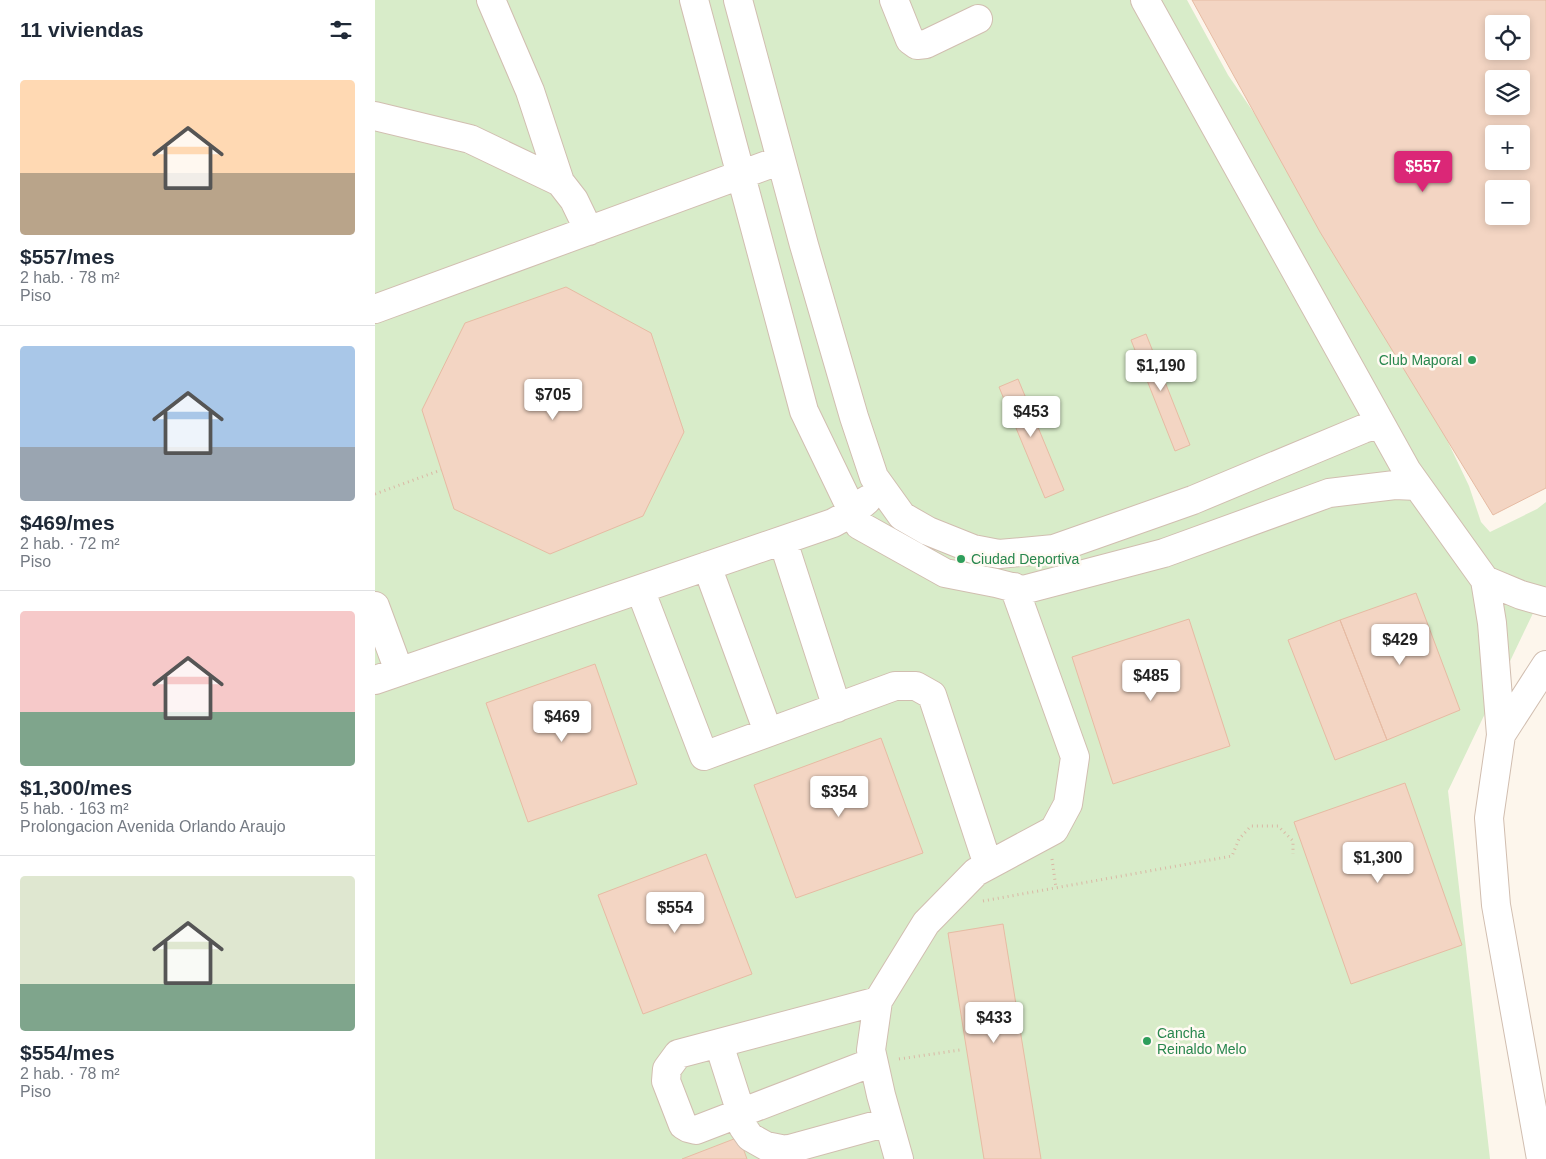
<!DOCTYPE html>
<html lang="es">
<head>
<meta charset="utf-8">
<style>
	:root { --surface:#fff; --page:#f2f2f3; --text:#1f2937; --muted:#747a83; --line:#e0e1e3; --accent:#db2777 }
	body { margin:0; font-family:Arial,sans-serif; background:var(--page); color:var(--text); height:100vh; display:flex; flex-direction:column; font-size:19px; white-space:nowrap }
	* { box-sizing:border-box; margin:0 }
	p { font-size:16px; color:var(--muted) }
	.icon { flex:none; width:28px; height:28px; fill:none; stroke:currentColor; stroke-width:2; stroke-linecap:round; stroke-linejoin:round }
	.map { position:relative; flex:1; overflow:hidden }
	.side { display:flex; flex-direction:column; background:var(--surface); width:375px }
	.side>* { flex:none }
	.fabs { position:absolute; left:1110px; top:15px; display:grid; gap:10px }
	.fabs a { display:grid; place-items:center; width:45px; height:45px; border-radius:5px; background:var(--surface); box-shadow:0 2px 8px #0003; font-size:25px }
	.price { position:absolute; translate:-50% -42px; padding:0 11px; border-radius:5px; background:#fff; color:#222; font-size:16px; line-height:32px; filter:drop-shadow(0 1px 2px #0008) }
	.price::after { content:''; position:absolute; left:50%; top:30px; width:15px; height:11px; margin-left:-8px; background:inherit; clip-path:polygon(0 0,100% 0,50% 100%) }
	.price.selected { background:var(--accent); color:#fff }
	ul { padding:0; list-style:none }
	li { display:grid; align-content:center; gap:10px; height:265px; padding:0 20px }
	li+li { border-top:1px solid var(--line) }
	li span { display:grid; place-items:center; height:155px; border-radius:5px; color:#555 }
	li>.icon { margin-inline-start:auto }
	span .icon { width:90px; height:90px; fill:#fffc; stroke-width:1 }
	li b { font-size:21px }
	h2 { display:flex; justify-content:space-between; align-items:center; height:60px; padding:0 20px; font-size:21px }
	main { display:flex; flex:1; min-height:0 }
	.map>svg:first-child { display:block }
	.green { fill:#d8ecc9 }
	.building { fill:#f3d5c3; stroke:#e6bba3; fill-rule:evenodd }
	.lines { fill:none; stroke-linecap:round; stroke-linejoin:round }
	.minor-casing { stroke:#d1beb0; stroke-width:30 }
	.path { stroke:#d9b8a5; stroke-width:3; stroke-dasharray:1 4; stroke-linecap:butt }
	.minor { stroke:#fff; stroke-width:28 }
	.leisure-dot { fill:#2e9e5b; stroke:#fffaf3; stroke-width:2 }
	.labels { text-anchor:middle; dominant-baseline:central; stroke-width:5; stroke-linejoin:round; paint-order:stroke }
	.leisure-label { font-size:14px; fill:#27864d; stroke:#fffaf3; text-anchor:start }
</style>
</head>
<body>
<main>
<section class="side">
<h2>11 viviendas<svg class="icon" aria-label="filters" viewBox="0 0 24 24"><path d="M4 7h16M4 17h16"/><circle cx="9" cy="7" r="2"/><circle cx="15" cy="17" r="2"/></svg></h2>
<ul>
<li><span style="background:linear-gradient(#ffd9b3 60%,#b9a48a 0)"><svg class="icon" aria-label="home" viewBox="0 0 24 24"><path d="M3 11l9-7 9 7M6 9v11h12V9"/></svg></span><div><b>$557/mes</b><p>2 hab. · 78 m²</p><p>Piso</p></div></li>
<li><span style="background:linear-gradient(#a9c7e8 65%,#9aa5b1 0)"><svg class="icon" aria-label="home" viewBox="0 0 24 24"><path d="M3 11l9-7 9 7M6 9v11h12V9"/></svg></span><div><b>$469/mes</b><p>2 hab. · 72 m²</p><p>Piso</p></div></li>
<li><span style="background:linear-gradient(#f6c9c9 65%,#7fa58c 0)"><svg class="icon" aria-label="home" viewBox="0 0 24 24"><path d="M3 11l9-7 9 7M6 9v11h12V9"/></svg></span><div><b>$1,300/mes</b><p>5 hab. · 163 m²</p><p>Prolongacion Avenida Orlando Araujo</p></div></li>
<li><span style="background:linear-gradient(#dfe7d0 70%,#7fa58c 0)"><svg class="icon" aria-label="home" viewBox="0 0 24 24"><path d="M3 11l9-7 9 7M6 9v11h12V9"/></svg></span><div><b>$554/mes</b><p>2 hab. · 78 m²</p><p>Piso</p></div></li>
</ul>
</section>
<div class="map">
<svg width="1171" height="1159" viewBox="0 0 1171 1159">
	<rect width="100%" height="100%" fill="#fdf6ec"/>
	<path class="green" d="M0 0H812L853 75 959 230 1063 421 1094 486 1106 522 1115 532 1162 509 1171 502V586L1073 791 1115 1159H0Z"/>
	<path class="building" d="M817 0H1171V488L1118 515 945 232ZM1119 24H1146V51H1119ZM1119 79H1146V106H1119ZM1119 134H1146V161H1119ZM1119 189H1146V216H1119Z
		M191 287 276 333 309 432 268 516 175 554 79 509 47 410 90 323Z
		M771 334 815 445 800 451 756 340Z
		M643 379 689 490 670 498 624 387Z
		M1041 593 1085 710 1012 740 965 620Z
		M814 619 855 746 738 784 697 657Z
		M965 620 1012 740 960 760 913 640Z
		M220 664 262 784 153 822 111 703Z
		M506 738 548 853 421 898 379 785Z
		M1030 783 1087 945 976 984 919 822Z
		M331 854 377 974 268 1014 223 895Z
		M628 924 666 1159H609L573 933Z
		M364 1137 372 1159H307Z"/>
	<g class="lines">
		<g class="minor-casing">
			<path id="minor" d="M116 0 155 91 185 182
				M319 0 429 411 484 525 570 573 621 583 648 590 789 553 954 493 1020 485 1042 486
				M363 0 429 245 479 417 499 477 527 516 553 531 598 549 624 554 679 549 818 500 988 429 1004 424
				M519 0 535 40 542 45 551 44 603 19
				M770 0 1032 471 1110 580 1117 623 1126 735
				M0 116 95 139 185 182 199 200 214 231
				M0 309 406 160
				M408 541 462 708
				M332 566 393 732
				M1110 580 1146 595 1171 602
				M265 589 329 756 520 686H541L557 695 613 865
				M0 606 24 671
				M0 680 458 523 478 512 492 500
				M344 1044 366 1113 368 1127 375 1137 391 1146 411 1150 513 1122
				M498 1062 321 1130 313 1128 308 1125 291 1081 292 1069 303 1054 503 1001
				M524 1159 506 1095 496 1050 503 1001 551 923 601 872 679 830 693 804 700 757 639 587
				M1166 1159 1121 905 1114 818 1126 735 1171 665"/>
		</g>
		<path class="path" d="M0 494 66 470
			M677 859 681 888
			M608 901 857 856 864 839 876 826H903L918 841V854
			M524 1059 585 1050"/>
		<use href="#minor" class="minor"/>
	</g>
	<g class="leisure-dot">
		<circle cx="1097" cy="360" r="5"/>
		<circle cx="586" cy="559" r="5"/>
		<circle cx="772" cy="1041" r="5"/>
	</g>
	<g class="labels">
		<g class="leisure-label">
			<text x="1087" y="360" text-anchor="end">Club Maporal</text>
			<text x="596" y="559">Ciudad Deportiva</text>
			<text x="782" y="1033">Cancha<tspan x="782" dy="16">Reinaldo Melo</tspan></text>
		</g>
	</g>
</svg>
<div class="fabs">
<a><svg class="icon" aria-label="locate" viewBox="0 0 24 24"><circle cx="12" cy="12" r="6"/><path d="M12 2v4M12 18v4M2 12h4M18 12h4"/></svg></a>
<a><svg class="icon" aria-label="layers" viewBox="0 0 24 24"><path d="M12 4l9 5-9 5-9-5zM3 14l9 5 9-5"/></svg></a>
<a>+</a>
<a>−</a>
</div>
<b class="price selected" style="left:1048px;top:193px">$557</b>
<b class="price" style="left:786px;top:392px">$1,190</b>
<b class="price" style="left:178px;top:421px">$705</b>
<b class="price" style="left:656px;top:438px">$453</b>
<b class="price" style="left:1025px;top:666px">$429</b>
<b class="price" style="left:776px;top:702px">$485</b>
<b class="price" style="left:187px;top:743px">$469</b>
<b class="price" style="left:464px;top:818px">$354</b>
<b class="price" style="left:1003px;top:884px">$1,300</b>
<b class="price" style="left:300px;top:934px">$554</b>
<b class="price" style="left:619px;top:1044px">$433</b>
</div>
</main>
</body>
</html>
